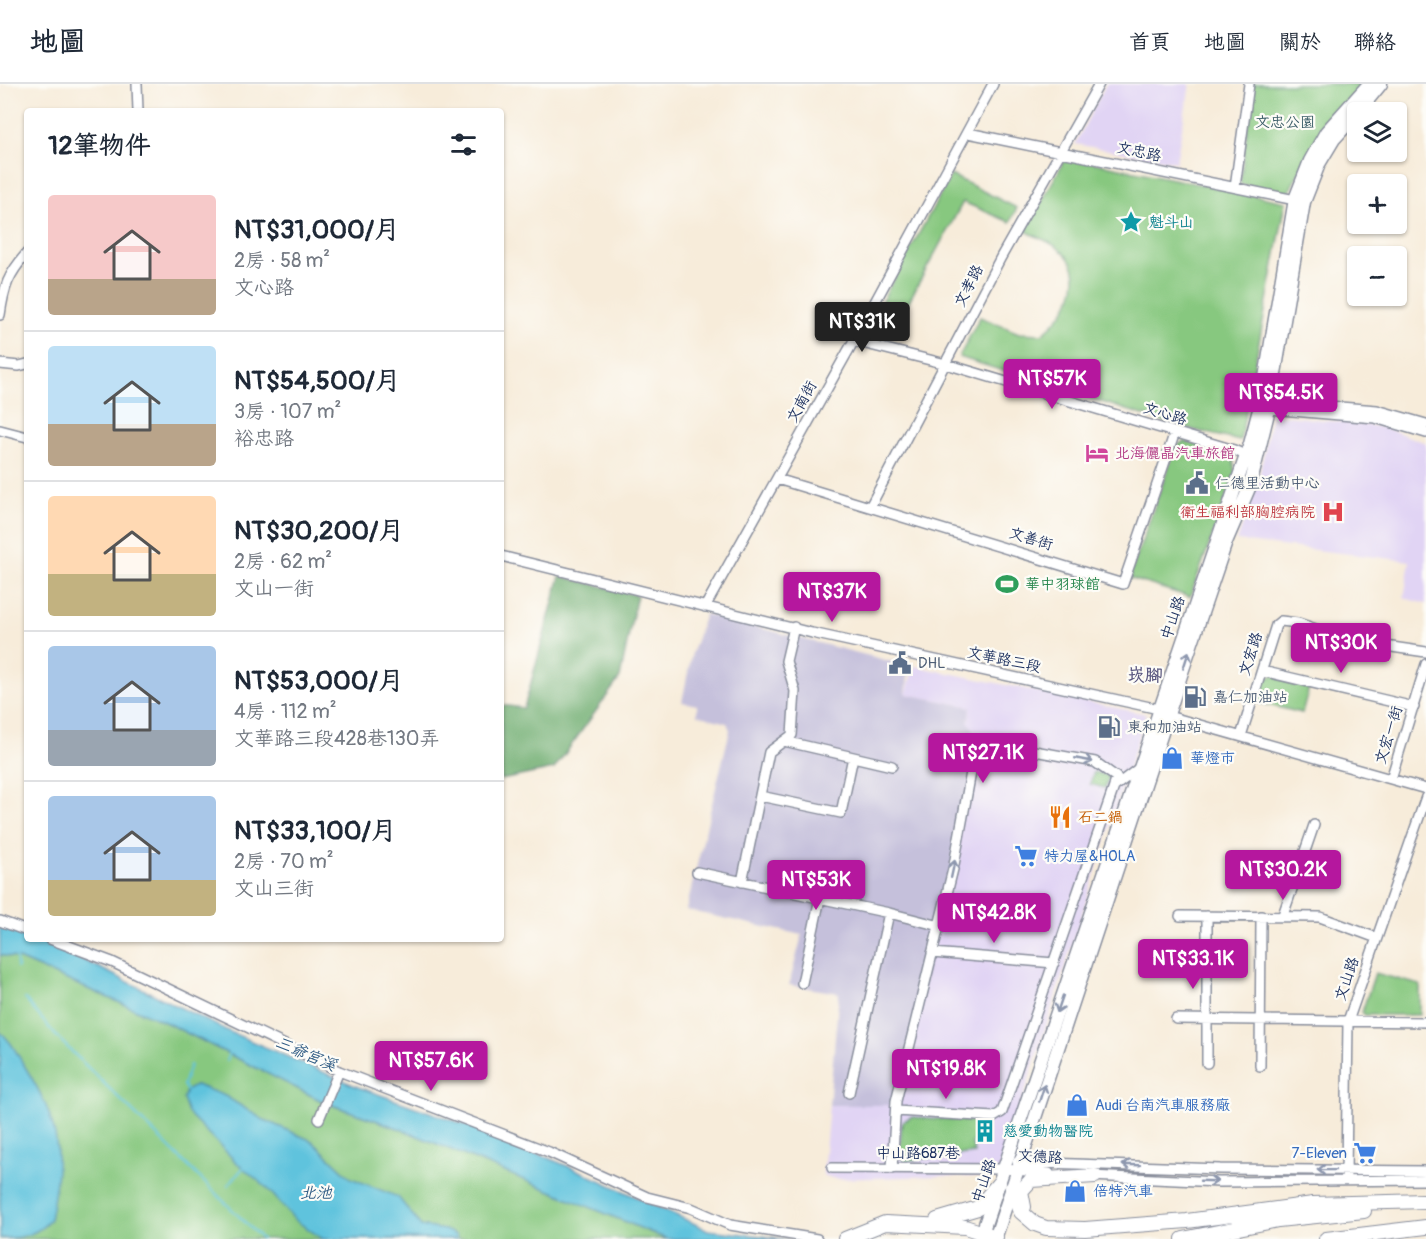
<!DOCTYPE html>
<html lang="zh-TW">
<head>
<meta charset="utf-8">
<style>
	:root { --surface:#fff; --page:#f6f6f7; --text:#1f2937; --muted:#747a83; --line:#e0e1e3; --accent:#b5179e }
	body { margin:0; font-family:Pangolin,"LXGW WenKai TC",sans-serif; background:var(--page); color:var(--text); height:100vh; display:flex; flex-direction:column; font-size:22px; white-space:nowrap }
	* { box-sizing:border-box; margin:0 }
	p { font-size:20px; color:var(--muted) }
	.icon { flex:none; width:33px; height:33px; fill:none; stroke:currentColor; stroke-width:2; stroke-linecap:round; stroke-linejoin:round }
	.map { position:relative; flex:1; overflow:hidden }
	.drawer { position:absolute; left:24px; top:24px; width:480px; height:834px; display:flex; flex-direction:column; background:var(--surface); border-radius:6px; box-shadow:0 2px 4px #0004 }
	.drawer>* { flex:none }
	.fabs { position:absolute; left:1347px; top:18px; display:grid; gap:12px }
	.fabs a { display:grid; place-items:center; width:60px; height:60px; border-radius:6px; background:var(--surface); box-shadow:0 2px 4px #0004; font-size:30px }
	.price { position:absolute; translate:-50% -51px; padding:0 14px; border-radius:6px; background:var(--accent); color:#fff; font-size:20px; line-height:39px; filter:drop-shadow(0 2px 3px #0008) }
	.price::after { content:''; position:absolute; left:50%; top:36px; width:18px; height:14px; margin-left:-9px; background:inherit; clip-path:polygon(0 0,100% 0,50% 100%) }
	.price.current { background:#222; color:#fff }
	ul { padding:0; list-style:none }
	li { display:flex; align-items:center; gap:18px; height:150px; padding:0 24px }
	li+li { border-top:2px solid var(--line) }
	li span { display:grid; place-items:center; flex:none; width:168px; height:120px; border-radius:6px; color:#555 }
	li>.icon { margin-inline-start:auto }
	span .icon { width:72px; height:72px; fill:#fffc; stroke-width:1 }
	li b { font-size:26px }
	h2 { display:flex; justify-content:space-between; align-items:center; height:72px; padding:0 24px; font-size:26px }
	header { display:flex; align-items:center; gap:36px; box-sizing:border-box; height:84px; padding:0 30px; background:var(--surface); border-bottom:2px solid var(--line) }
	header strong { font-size:28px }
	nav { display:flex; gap:33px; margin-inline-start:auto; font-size:21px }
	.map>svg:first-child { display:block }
	.built { fill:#e1d4f4 }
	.industrial { fill:#c5c0db }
	.green { fill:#87c87f; stroke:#517c6e; stroke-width:1.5 }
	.forest { fill:#6dac6e; stroke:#446e66; stroke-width:1.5 }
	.water { fill:#5fc3dd; stroke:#3d799e; stroke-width:1.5 }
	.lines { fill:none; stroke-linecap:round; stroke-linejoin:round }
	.stream { stroke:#5fc3dd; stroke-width:2 }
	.minor-casing { stroke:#898e9c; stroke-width:12 }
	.major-casing { stroke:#898e9c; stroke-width:15 }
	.highway-casing { stroke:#898e9c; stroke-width:16 }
	.minor { stroke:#fff; stroke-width:9 }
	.major { stroke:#fff; stroke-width:12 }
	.highway { stroke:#fff; stroke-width:14 }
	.oneway { stroke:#8d97ae }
	.labels { text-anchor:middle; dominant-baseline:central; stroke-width:4.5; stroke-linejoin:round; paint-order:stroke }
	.park-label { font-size:15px; fill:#3b5d68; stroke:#fdfcf7 }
	.street-label { font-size:15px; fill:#1b2f5e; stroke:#fdfcf7 }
	.culture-label { font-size:15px; fill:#0d838f; stroke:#fdfcf7; text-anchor:start }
	.hotel-label { font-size:15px; fill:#b23c85; stroke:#fdfcf7; text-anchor:start }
	.service-label { font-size:15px; fill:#4e5e75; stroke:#fdfcf7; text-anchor:start }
	.health-label { font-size:15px; fill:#be3a42; stroke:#fdfcf7; text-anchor:end }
	.leisure-label { font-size:15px; fill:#27864d; stroke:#fdfcf7; text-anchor:start }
	.shop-label { font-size:15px; fill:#366cbe; stroke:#fdfcf7; text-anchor:start }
	.food-label { font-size:15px; fill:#c56008; stroke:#fdfcf7; text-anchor:start }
	.water-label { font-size:16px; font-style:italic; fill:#2f5b84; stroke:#fdfcf7 }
	.quarter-label { font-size:18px; font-weight:bold; fill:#5d5a82; stroke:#fdfcf7 }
</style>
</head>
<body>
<header>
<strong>地圖</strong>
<nav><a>首頁</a><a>地圖</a><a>關於</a><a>聯絡</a></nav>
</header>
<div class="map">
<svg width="1426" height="1155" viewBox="0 0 1426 1155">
	<rect width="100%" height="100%" fill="#fdfcf7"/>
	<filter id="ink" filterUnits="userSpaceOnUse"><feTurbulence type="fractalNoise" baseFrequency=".0167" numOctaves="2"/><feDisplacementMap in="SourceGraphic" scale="12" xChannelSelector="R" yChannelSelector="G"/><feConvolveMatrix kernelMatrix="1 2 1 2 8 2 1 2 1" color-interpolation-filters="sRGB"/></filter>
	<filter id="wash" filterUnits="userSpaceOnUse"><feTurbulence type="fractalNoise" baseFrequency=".008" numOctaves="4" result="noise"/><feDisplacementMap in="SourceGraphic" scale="24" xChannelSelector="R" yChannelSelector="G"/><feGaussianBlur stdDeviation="1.35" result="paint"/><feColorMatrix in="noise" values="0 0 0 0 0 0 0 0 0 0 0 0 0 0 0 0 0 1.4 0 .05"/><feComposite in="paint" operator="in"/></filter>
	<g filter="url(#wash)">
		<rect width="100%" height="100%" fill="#f7ecda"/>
		<path class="built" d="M1106 0H1190L1176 78 1075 60Z
			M1272 330 1383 343 1426 359V520L1404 514 1410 477 1237 457 1258 398Z
			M914 582 1146 630 998 1092 983 1096 977 1093 943 1092 835 1095 823 1091 829 1021H897L968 637 971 623 906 610Z"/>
		<path class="industrial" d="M705 530 909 582 906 610 971 623 968 637 980 657 897 1021H829L839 909 789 901 802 851 686 826 730 646 727 639 697 631V621L682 618 692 568Z"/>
		<path class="green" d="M1253 0H1364L1319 51 1288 109 1240 100Z
			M1066 73 1286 118 1240 357 1178 342 959 273 980 233 1019 249 1042 250C1067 231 1092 190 1059 165 1050 157 1036 153 1026 147Z
			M951 91 1017 124 1010 138 963 118 903 228 882 217Z
			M1185 357 1233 372 1235 390 1190 513 1129 494 1176 362Z
			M1275 591 1310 600 1302 629 1256 618 1263 595Z
			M1094 688 1109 692 1105 704 1090 700Z
			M0 871 16 874 167 939 326 1019 401 1045 667 1155H0Z
			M1375 889 1420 901V931H1365L1362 928Z
			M911 1033 983 1038 972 1059 974 1069 904 1077 899 1072 902 1038Z"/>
		<path class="forest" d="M560 492 637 511 620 594 554 685 501 696V621L524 624Z"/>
		<path class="water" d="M0 841 27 851V855L49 859 230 948 358 1003 475 1044 582 1088 708 1146 788 1155H667L401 1045 326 1019 167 939 16 874 0 871Z
			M0 948C11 956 17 970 24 981 61 1041 63 1067 50 1135 39 1151 18 1155 0 1154Z
			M196 1001 225 1012 262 1035 312 1057 351 1094 398 1113 421 1142 445 1146 456 1151 457 1155H323L295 1136 268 1105 236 1078 188 1029 183 1015 186 1007Z"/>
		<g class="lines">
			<path class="stream" d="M16 871 17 884
				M25 915 58 954 262 1155
				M226 977 229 969
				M187 1008 183 1001 190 981
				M228 1101 244 1083"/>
		</g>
	</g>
	<g filter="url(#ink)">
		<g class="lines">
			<g class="minor-casing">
				<path id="minor" d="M137 0 138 27
					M968 49 1300 117
					M1235 103 1249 0
					M0 231C4 202 8 191 27 169
					M854 257 946 280 1234 366 1252 374
					M0 280 19 282 27 280
					M1266 317 1377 326 1426 340
					M1265 321 1269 325 1375 334 1426 349
					M0 346 27 353
					M777 395 1123 500 1175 348
					M871 421 1001 173 1099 0
					M501 472 812 549 1159 625 1168 632 1426 705
					M705 523 862 242 993 0
					M1262 587 1414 623
					M1241 652 1276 541 1281 537 1298 539 1351 557 1426 568
					M784 657 892 682
					M1391 695 1426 580
					M760 712 841 729 853 673
					M697 788 889 829 940 842
					M742 798 769 668 792 651 795 607 786 577 794 543
					M1283 831 1314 741
					M1180 832 1320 833 1377 854
					M1207 832V979
					M0 837 27 847
					M50 855 112 878 339 987 549 1068 647 1113 691 1124 730 1141 817 1155
					M932 869 1054 879
					M802 899 820 814
					M1176 935 1426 938
					M1260 982 1261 832
					M849 1009 889 829
					M896 1027 994 1033 1002 1028 1114 703 1139 684
					M319 1035 339 987
					M1017 1078 1220 1085 1426 1087
					M832 1084 1004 1085 1049 1089
					M892 1085 896 1017 954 781 976 661 985 658 1095 678 1116 693 1114 703
					M1346 1091 1348 937 1426 713
					M1090 1092 1219 1098 1426 1096"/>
			</g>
			<g class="major-casing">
				<path id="major" d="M1358 28 1381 0
					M980 1155 1250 360 1261 318 1295 115 1310 77 1326 48 1369 0
					M995 1155 1187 573 1226 458 1250 402 1269 325 1304 118 1319 80 1334 55 1358 29"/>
			</g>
			<g class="highway-casing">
				<path id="highway" d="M1012 1104 1021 1128 1035 1140 1046 1144 1085 1145 1187 1137 1313 1120 1426 1117
					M1024 1123 1021 1107 1031 1096 1095 1092
					M937 1136 978 1124 999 1099
					M845 1155 885 1139 965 1143 996 1153
					M1183 1155 1278 1136 1364 1127
					M1326 1155 1426 1143"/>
			</g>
			<use href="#minor" class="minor"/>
			<use href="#major" class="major"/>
			<use href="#highway" class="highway"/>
		</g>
		<defs><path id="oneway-shaft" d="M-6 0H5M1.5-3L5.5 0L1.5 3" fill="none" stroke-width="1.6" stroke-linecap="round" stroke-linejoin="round" transform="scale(1.5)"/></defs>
		<g class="oneway">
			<use href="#oneway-shaft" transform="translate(1186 576) rotate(-72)"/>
			<use href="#oneway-shaft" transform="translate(1084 676) rotate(11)"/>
			<use href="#oneway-shaft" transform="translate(953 785) rotate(-78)"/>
			<use href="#oneway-shaft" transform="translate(1060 920) rotate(109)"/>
			<use href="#oneway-shaft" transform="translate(1042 1009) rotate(-72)"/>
			<use href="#oneway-shaft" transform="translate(1131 1081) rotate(-178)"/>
			<use href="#oneway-shaft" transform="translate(1326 1086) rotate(-179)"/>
			<use href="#oneway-shaft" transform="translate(1209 1097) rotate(2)"/>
		</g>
	</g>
	<defs>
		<g id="sight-bare" transform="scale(1.8)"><path d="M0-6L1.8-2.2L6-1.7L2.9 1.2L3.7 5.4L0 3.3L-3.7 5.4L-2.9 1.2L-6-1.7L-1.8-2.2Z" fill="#0f9aa8" stroke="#fdfcf7" stroke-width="2.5" paint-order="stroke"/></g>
		<g id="hotel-bare" transform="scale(1.8)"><path d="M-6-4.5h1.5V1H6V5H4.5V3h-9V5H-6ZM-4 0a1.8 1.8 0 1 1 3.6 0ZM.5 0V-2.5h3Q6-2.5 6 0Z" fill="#d1479c" stroke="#fdfcf7" stroke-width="2.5" paint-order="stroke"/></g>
		<g id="civic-bare" transform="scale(1.8)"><path d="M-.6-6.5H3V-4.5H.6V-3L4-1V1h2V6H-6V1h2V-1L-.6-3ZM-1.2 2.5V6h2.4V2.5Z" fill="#5c6f8a" stroke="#fdfcf7" stroke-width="2.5" paint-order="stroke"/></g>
		<g id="hospital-bare" transform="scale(1.8)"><path d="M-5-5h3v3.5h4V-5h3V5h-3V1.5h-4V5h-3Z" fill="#e0444e" stroke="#fdfcf7" stroke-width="2.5" paint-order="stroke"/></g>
		<g id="stadium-bare" transform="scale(1.8)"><path d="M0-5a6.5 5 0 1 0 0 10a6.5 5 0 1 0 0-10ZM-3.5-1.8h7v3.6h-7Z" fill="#2e9e5b" stroke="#fdfcf7" stroke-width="2.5" paint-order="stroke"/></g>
		<g id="fuel-bare" transform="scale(1.8)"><path d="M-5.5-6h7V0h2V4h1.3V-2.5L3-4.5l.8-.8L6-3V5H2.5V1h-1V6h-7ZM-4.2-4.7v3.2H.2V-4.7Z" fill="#5c6f8a" stroke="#fdfcf7" stroke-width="2.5" paint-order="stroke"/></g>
		<g id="shop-bare" transform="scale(1.8)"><path d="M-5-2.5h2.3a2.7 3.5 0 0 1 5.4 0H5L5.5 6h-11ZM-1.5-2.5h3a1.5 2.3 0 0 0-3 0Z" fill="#3f7fe0" stroke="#fdfcf7" stroke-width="2.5" paint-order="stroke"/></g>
		<g id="restaurant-bare" transform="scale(1.8)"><path d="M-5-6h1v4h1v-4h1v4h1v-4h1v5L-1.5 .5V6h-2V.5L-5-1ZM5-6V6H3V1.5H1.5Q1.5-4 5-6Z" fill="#e8710a" stroke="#fdfcf7" stroke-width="2.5" paint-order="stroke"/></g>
		<g id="supermarket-bare" transform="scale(1.8)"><path d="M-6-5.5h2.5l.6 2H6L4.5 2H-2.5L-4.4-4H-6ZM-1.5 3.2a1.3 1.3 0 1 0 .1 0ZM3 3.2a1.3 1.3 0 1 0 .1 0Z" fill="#3f7fe0" stroke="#fdfcf7" stroke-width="2.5" paint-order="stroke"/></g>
		<g id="building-bare" transform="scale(1.8)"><path d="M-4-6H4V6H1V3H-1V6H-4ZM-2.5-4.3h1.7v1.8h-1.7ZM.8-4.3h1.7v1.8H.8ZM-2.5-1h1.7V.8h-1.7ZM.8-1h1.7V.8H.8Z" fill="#0f9aa8" stroke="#fdfcf7" stroke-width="2.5" paint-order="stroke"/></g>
	</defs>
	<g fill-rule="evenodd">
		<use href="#sight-bare" x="1131" y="138"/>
		<use href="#hotel-bare" x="1097" y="369"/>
		<use href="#civic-bare" x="1197" y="399"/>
		<use href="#hospital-bare" x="1333" y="428"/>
		<use href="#stadium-bare" x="1007" y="500"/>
		<use href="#civic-bare" x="900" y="579"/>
		<use href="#fuel-bare" x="1195" y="613"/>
		<use href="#fuel-bare" x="1109" y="643"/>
		<use href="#shop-bare" x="1172" y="674"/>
		<use href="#restaurant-bare" x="1060" y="733"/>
		<use href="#supermarket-bare" x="1026" y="772"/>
		<use href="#shop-bare" x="1077" y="1021"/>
		<use href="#building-bare" x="985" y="1047"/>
		<use href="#supermarket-bare" x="1365" y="1069"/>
		<use href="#shop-bare" x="1075" y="1107"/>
	</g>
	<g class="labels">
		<g class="park-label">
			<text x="1285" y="38">文忠公園</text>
		</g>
		<g class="street-label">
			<text transform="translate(1139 68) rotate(12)">文忠路</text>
			<text transform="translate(969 202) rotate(-63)">文孝路</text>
			<text transform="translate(802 318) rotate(-61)">文南街</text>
			<text transform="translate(1165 330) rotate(17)">文心路</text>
			<text transform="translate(1031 455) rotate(17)">文善街</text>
			<text transform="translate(1173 534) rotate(-71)">中山路</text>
			<text transform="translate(1251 570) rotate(-72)">文宏路</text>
			<text transform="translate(1004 576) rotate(12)">文華路三段</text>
			<text transform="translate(1389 651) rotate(-73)">文宏一街</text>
			<text transform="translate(1347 895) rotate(-71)">文山路</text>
			<text x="918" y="1069">中山路687巷</text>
			<text transform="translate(1040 1073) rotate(4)">文德路</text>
			<text transform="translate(984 1097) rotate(-71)">中山路</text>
		</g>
		<g class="culture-label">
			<text x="1149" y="138">魁斗山</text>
			<text x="1003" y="1047">慈愛動物醫院</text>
		</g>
		<g class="hotel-label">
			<text x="1115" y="369">北海儷晶汽車旅館</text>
		</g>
		<g class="service-label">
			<text x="1215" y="399">仁德里活動中心</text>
			<text x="918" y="579">DHL</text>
			<text x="1213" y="613">嘉仁加油站</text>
			<text x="1127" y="643">東和加油站</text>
		</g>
		<g class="health-label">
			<text x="1315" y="428">衛生福利部胸腔病院</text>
		</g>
		<g class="leisure-label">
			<text x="1025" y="500">華中羽球館</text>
		</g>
		<g class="shop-label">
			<text x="1190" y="674">華燈市</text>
			<text x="1044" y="772">特力屋&amp;HOLA</text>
			<text x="1095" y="1021">Audi 台南汽車服務廠</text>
			<text x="1347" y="1069" text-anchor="end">7-Eleven</text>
			<text x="1093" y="1107">倍特汽車</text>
		</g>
		<g class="food-label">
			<text x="1078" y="733">石二鍋</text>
		</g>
		<g class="water-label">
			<text transform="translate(306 970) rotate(23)">三爺宮溪</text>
			<text x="316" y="1109">北池</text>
		</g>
		<g class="quarter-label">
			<text x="1145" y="591">崁腳</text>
		</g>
	</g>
</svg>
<div class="fabs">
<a><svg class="icon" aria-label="layers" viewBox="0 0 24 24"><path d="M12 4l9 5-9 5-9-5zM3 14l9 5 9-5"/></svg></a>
<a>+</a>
<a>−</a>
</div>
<b class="price current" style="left:862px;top:269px">NT$31K</b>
<b class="price" style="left:1052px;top:326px">NT$57K</b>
<b class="price" style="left:1281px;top:340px">NT$54.5K</b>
<b class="price" style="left:832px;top:539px">NT$37K</b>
<b class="price" style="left:1341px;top:590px">NT$30K</b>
<b class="price" style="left:983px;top:700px">NT$27.1K</b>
<b class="price" style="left:1283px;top:817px">NT$30.2K</b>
<b class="price" style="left:816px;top:827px">NT$53K</b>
<b class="price" style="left:994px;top:860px">NT$42.8K</b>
<b class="price" style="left:1193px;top:906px">NT$33.1K</b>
<b class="price" style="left:431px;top:1008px">NT$57.6K</b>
<b class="price" style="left:946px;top:1016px">NT$19.8K</b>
<section class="drawer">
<h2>12筆物件<svg class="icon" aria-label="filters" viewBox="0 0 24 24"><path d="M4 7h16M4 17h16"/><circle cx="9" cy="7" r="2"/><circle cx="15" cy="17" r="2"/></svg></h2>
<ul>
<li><span style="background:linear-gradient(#f6c9c9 70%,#b9a48a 0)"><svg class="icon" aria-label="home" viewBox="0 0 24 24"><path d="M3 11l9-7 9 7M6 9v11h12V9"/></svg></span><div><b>NT$31,000/月</b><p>2房 · 58 m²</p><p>文心路</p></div></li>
<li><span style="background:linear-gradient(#bfe0f5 65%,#b9a48a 0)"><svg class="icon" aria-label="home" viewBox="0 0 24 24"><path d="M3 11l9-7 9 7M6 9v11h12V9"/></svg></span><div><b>NT$54,500/月</b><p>3房 · 107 m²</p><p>裕忠路</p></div></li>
<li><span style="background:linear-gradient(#ffd9b3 65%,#c2b280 0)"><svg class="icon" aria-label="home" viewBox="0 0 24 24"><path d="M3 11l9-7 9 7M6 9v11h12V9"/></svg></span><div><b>NT$30,200/月</b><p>2房 · 62 m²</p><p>文山一街</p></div></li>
<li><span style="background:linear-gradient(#a9c7e8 70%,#9aa5b1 0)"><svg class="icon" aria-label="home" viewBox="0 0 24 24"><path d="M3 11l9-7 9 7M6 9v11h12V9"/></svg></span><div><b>NT$53,000/月</b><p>4房 · 112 m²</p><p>文華路三段428巷130弄</p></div></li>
<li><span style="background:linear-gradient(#a9c7e8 70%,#c2b280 0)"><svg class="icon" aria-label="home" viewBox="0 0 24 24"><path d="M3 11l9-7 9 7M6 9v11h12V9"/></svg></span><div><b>NT$33,100/月</b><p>2房 · 70 m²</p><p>文山三街</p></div></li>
</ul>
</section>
</div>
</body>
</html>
